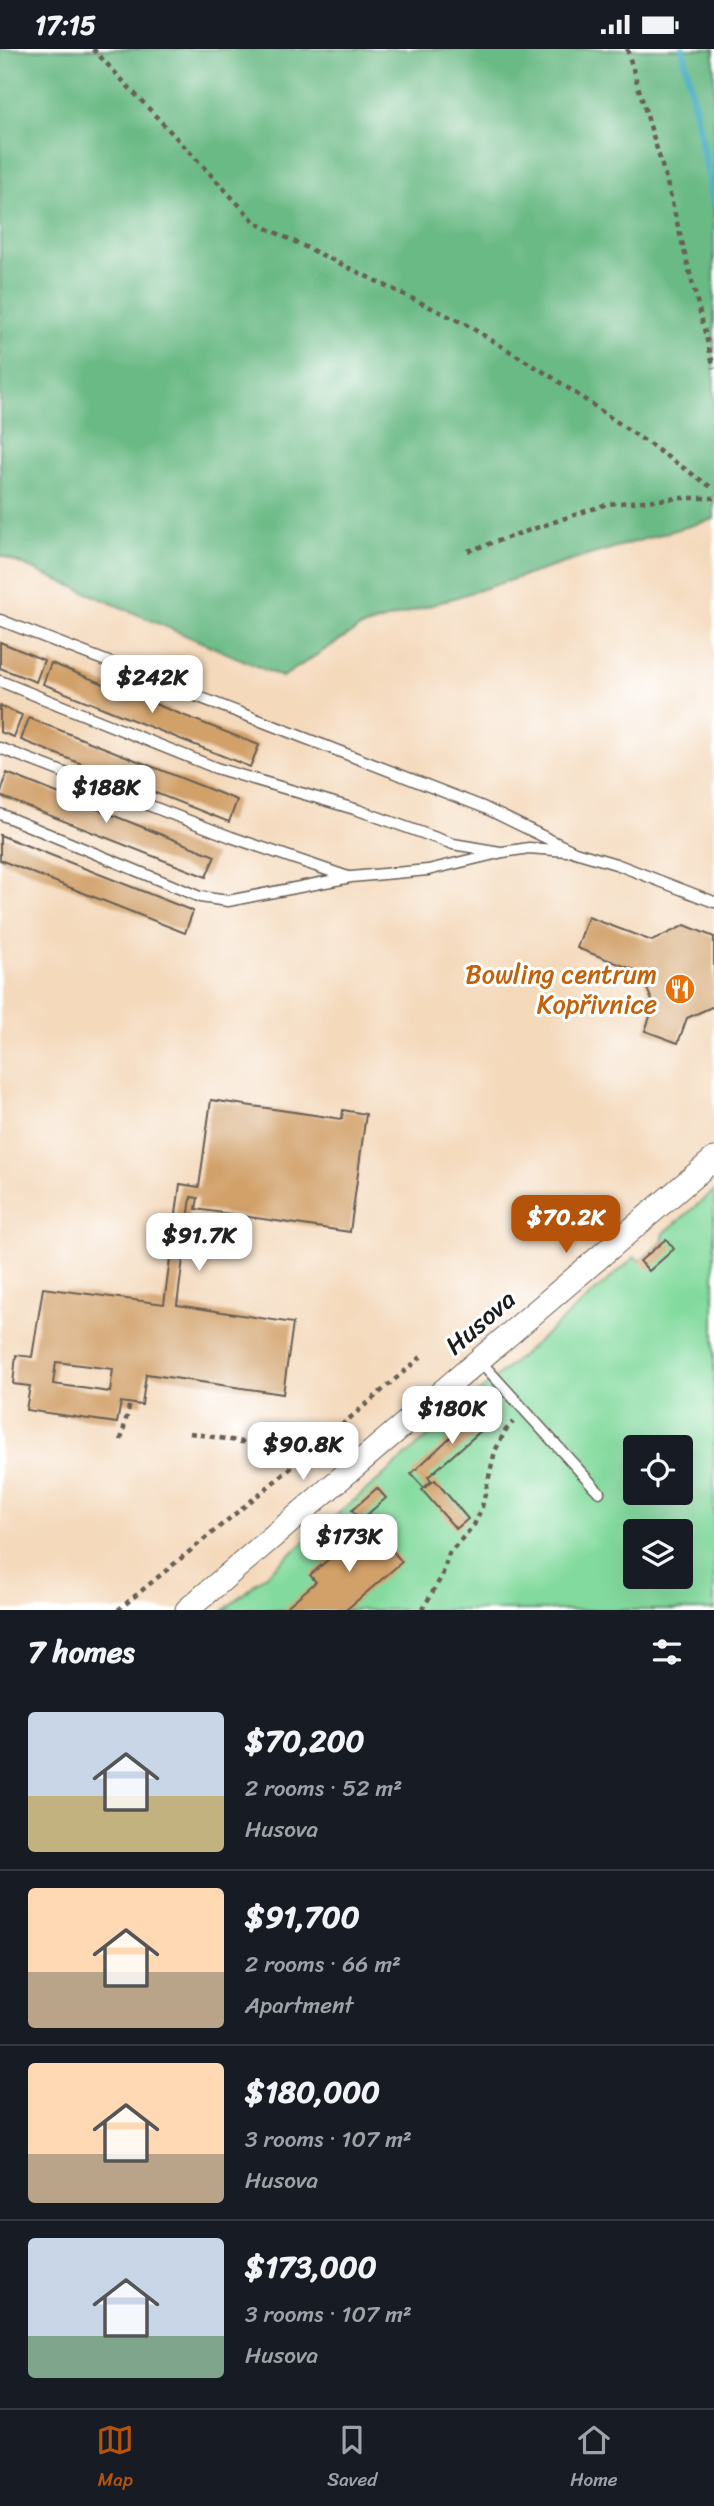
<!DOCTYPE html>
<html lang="en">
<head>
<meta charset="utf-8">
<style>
	:root { --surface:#171b24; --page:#242831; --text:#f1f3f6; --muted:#9ea1a6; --line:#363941; --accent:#b45309 }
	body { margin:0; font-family:Sriracha,sans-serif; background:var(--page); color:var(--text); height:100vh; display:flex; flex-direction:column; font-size:26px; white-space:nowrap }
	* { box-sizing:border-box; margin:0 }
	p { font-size:23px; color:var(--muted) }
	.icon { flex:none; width:38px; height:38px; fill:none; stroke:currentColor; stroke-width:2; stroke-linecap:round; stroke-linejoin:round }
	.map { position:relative; height:1561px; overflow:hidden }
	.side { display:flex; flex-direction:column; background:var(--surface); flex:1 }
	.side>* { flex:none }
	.buttons { position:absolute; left:623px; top:1386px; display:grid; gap:14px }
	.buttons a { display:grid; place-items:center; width:70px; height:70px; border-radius:7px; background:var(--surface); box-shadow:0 7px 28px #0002; font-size:35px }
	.price { position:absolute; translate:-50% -60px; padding:0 16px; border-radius:14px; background:#fff; color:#222; font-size:23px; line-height:46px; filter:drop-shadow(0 2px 4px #0008) }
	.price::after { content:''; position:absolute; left:50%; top:42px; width:21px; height:16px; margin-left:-10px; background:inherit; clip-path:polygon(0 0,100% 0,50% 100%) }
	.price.selected { background:var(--accent); color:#fff }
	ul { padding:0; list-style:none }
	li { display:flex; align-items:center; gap:21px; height:175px; padding:0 28px }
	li+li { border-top:2px solid var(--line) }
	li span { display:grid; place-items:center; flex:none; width:196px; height:140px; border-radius:7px; color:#555 }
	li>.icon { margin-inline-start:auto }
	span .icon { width:84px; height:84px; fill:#fffc; stroke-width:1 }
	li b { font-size:30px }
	h2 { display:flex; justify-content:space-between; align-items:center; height:84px; padding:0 28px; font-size:30px }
	.status { display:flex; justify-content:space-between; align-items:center; height:49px; padding:0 35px; background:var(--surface); direction:ltr }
	.status svg { height:19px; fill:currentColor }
	.dock { display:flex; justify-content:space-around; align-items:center; height:98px; border-top:2px solid var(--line); background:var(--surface); font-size:19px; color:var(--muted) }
	.dock a { display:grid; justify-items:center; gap:4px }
	.dock .selected { color:var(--accent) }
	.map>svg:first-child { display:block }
	.green { fill:#83da9e; stroke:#507b5d; stroke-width:2; fill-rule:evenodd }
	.forest { fill:#6aba85; stroke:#436b50; stroke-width:2 }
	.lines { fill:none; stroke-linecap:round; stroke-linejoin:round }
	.stream { stroke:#42aac2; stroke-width:7 }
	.building { fill:#d2a16a; fill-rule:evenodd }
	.lane-casing { stroke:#685e54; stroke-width:13 }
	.street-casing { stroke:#685e54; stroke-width:25 }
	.path { stroke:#685e54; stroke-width:4.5; stroke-dasharray:5 5; stroke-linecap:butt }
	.lane { stroke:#fff; stroke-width:10 }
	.street { stroke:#fff; stroke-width:23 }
	.labels { text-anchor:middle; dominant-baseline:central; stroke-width:6; stroke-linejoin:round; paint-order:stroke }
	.food-label { font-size:26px; fill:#c56008; stroke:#fff; text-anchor:end }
	.street-label { font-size:26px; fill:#1c1c1c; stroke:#fff }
</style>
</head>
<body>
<div class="status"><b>17:15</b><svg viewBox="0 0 49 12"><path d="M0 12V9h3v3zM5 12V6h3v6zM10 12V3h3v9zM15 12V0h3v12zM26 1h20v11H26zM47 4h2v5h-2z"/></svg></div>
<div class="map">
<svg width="714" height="1561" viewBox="0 0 714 1561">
	<rect width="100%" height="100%" fill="#fff"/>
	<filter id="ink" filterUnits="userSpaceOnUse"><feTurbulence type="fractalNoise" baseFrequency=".0143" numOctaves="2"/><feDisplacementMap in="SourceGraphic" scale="14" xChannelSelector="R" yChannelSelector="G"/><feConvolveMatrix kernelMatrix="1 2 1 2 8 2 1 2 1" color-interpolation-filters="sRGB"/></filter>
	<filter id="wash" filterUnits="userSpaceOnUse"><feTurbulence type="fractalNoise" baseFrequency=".00686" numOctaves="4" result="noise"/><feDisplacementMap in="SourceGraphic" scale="28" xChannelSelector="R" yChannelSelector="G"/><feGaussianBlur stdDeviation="1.57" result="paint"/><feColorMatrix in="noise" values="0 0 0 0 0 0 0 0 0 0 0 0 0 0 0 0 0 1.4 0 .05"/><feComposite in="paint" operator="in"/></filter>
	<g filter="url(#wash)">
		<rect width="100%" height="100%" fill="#f4d9bb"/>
		<path class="green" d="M714 1142V1561H224L377 1432 635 1208 640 1212 662 1193 664 1184ZM635 1398H681V1444H635ZM635 1482H681V1528H635Z"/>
		<path class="forest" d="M0 0H714V470L596 504 359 579 282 628 0 506Z"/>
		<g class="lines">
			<path class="stream" d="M683 0 714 154"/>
		</g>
		<g id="blocks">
			<path class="building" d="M0 593 44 611 36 633 0 619Z
				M51 614 259 696 250 718 43 635Z
				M0 657 22 666 14 688 0 683Z
				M29 669 237 751 229 773 21 691Z
				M7 724 215 807 206 828 0 747Z
				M0 786 193 862 185 884 0 811Z
				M588 868 652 892 685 876 714 888V957L687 969 678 994 645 982 654 956 640 923 577 899Z
				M211 1051 342 1070 343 1061 366 1065 350 1183 196 1160 198 1149 191 1148 177 1256 293 1274 283 1345 146 1325 142 1356 121 1353 117 1374 26 1361 30 1337 13 1335 16 1306 32 1308 43 1239 164 1255 180 1135 199 1138ZM56 1313 113 1320 110 1343 53 1335Z
				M666 1190 674 1200 649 1222 640 1212Z
				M478 1356 491 1373 428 1428 431 1432 424 1439 411 1425 474 1366 470 1362Z
				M435 1431 468 1470 456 1480 422 1441Z
				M377 1439 386 1449 361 1471 352 1461Z
				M370 1475 402 1513 346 1561H283L316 1533 310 1526Z"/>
		</g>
	</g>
	<g filter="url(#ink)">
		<use href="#blocks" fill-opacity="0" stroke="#685e54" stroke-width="2"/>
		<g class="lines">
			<g class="lane-casing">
				<path id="lane" d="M0 571 483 758 575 803 616 815 714 853
					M0 632 216 719 358 761 453 795 500 803
					M0 699 231 788 348 828
					M0 765 200 848 228 852 351 828 428 821 503 803 529 799 567 802
					M479 1311 599 1443"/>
			</g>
			<g class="street-casing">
				<path id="street" d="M187 1561 714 1110"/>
			</g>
			<path class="path" d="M93 0 256 174 465 275 552 328 714 440
				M627 0 666 130 714 319
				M468 502 607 455 680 449H714
				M190 1384 307 1404
				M121 1391 130 1354
				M118 1561 308 1405 421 1308
				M422 1561 442 1527 449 1504 474 1476 482 1458 495 1402 505 1382 513 1373"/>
			<use href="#lane" class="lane"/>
			<use href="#street" class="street"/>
		</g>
	</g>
	<defs>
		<g id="restaurant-disc" transform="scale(1.575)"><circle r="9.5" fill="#e8710a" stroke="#fff"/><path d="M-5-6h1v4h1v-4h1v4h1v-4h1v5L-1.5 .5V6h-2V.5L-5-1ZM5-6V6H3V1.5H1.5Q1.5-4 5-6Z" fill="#fff"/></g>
	</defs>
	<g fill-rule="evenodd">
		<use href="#restaurant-disc" x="680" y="940"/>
	</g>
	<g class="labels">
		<g class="food-label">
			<text x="657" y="925">Bowling centrum<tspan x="657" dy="30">Kopřivnice</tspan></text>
		</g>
		<g class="street-label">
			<text transform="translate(480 1273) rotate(-41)">Husova</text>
		</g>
	</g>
</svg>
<div class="buttons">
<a><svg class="icon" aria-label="locate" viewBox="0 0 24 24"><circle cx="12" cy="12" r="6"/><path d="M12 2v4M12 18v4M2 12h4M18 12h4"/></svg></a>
<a><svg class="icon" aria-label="layers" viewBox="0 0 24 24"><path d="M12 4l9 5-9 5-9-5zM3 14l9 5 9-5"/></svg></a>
</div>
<b class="price" style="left:152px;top:666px">$242K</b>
<b class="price" style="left:106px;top:776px">$188K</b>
<b class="price selected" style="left:566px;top:1206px">$70.2K</b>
<b class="price" style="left:199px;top:1224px">$91.7K</b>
<b class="price" style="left:452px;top:1397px">$180K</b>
<b class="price" style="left:303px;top:1433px">$90.8K</b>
<b class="price" style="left:349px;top:1525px">$173K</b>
</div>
<section class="side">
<h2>7 homes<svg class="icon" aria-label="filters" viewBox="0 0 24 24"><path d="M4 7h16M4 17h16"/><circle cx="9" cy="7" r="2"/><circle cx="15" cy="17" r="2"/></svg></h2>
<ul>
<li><span style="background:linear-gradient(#c9d6e8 60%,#c2b280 0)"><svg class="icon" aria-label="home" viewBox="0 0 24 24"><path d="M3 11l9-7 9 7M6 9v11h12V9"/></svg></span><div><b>$70,200</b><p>2 rooms · 52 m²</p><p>Husova</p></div></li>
<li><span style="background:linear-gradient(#ffd9b3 60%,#b9a48a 0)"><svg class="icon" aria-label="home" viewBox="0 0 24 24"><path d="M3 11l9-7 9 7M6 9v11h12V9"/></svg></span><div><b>$91,700</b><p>2 rooms · 66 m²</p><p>Apartment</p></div></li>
<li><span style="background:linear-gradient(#ffd9b3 65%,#b9a48a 0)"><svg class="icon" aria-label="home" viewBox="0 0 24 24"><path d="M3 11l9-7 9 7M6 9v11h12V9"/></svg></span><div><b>$180,000</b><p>3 rooms · 107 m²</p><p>Husova</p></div></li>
<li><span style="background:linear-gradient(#c9d6e8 70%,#7fa58c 0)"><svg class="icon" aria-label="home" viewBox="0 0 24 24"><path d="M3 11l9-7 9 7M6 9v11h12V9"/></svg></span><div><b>$173,000</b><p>3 rooms · 107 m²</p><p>Husova</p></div></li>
</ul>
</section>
<nav class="dock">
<a class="selected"><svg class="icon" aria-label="map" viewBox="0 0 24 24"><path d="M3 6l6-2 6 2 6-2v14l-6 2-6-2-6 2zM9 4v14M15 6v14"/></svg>Map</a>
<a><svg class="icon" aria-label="saved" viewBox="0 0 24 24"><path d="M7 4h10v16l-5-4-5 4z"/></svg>Saved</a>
<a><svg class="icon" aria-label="home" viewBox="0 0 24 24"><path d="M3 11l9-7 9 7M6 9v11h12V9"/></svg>Home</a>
</nav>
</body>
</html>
